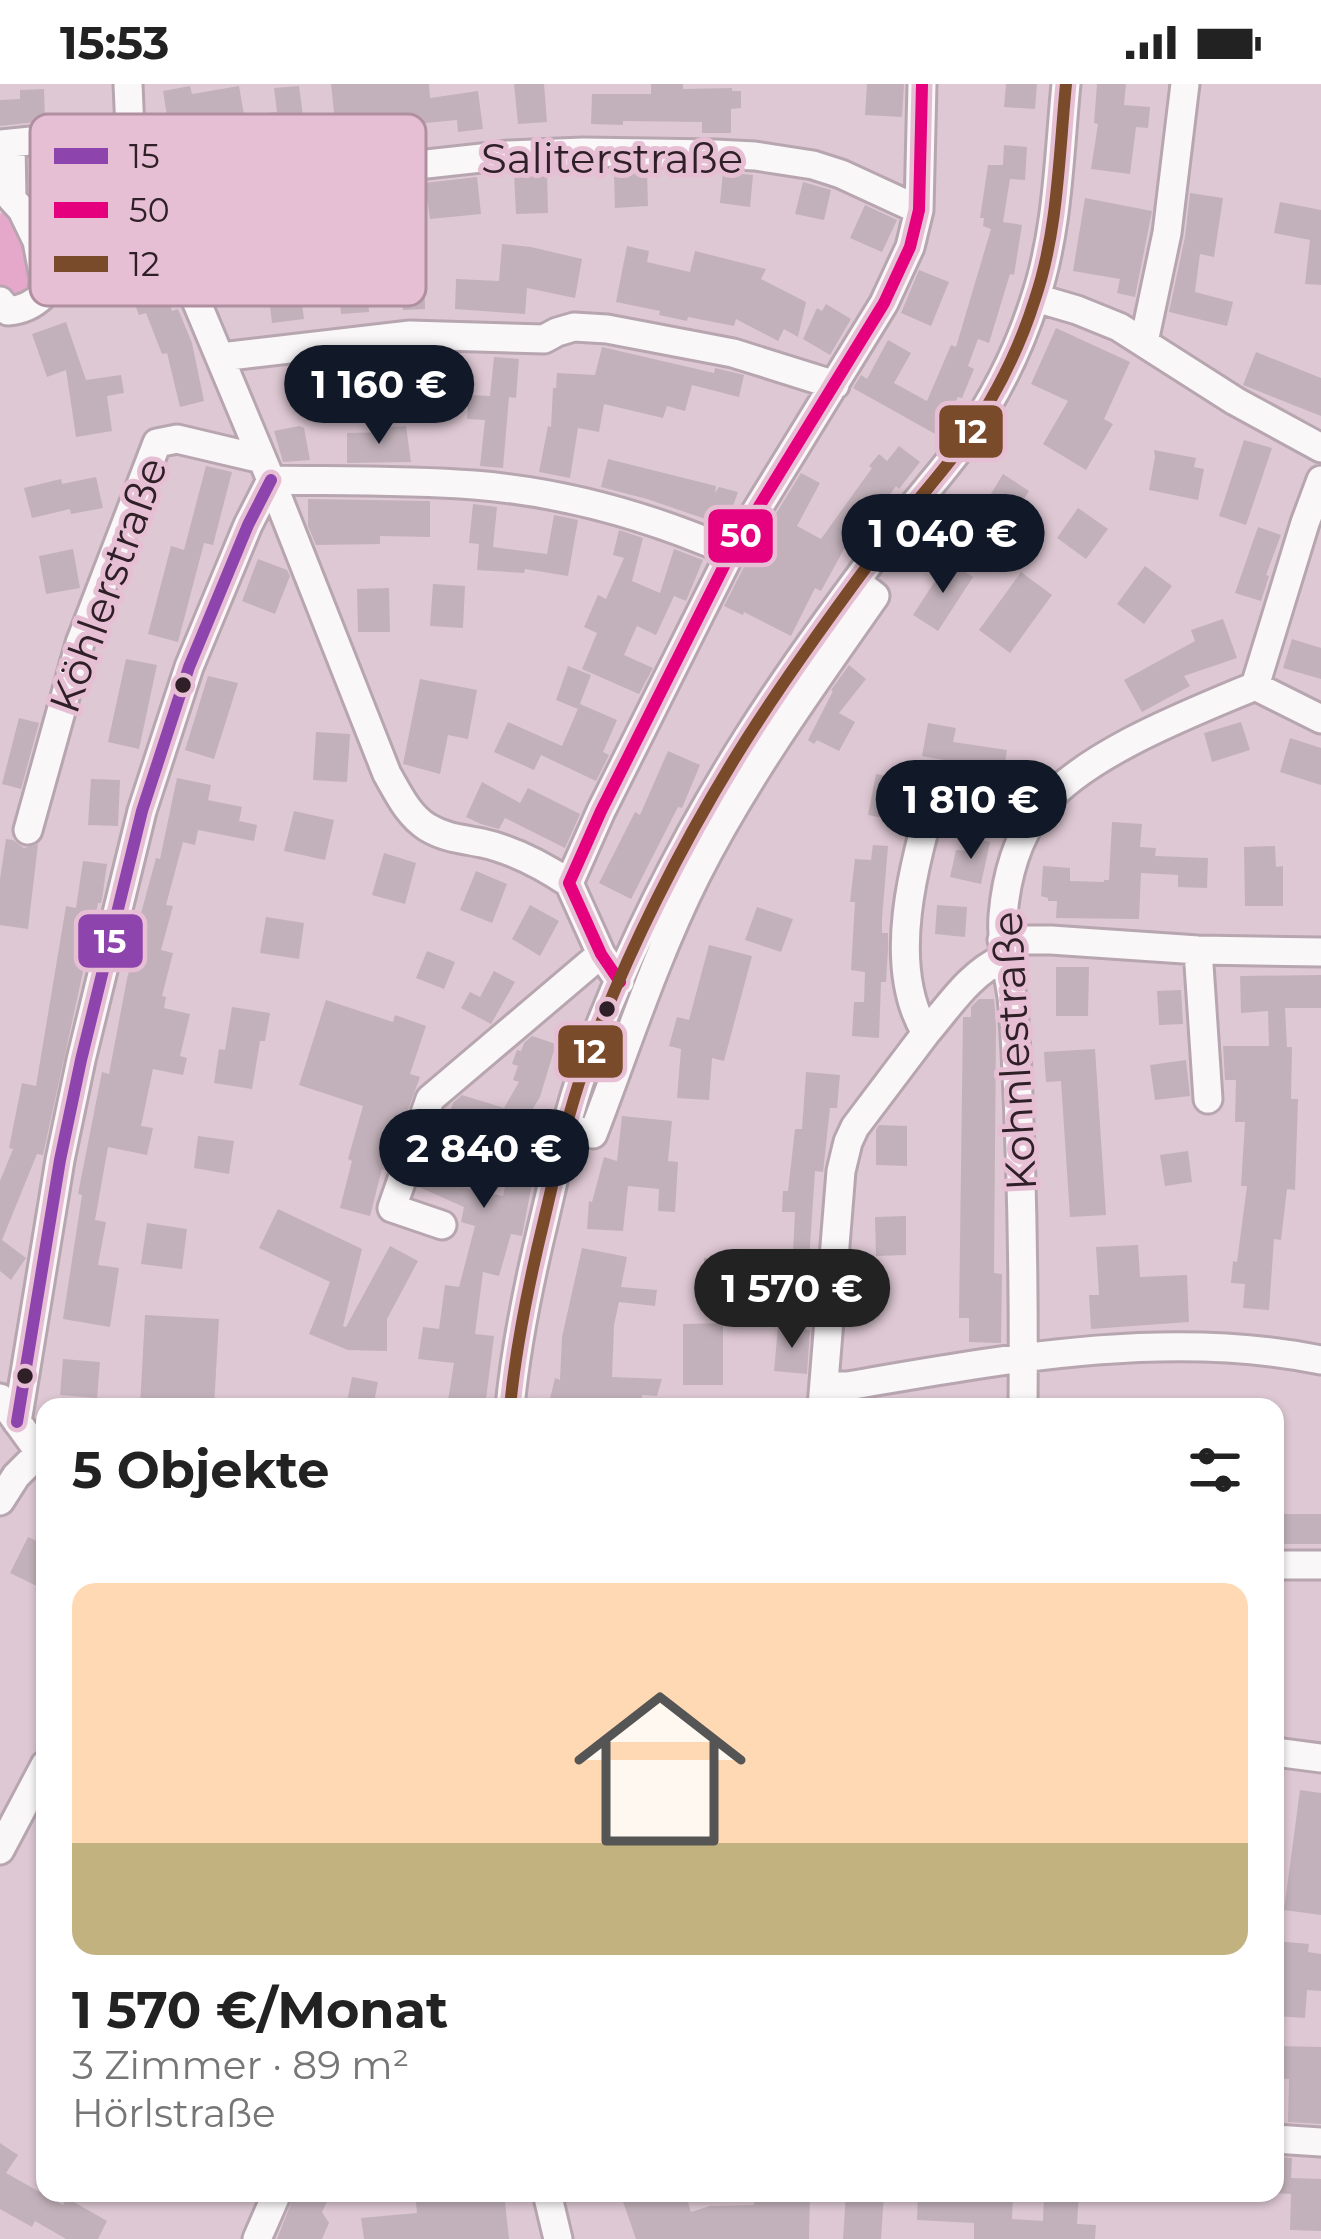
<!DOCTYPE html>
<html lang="de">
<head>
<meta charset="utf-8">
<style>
	:root { --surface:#fff; --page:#f6f6f6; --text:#222; --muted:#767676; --accent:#111827 }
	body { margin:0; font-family:Montserrat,sans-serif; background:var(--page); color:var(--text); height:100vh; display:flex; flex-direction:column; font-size:45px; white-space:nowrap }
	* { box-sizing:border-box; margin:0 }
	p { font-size:39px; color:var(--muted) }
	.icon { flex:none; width:66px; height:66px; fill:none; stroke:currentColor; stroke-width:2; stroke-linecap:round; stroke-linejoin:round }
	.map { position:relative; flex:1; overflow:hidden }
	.sheet { position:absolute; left:36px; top:1314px; width:1248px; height:804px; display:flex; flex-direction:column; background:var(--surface); border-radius:24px; box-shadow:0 3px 9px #0004 }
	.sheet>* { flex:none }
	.price { position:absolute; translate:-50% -102px; padding:0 27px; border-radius:42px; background:var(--accent); color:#fff; font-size:39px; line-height:78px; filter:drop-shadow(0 3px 6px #0008) }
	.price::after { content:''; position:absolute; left:50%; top:72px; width:36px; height:27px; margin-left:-18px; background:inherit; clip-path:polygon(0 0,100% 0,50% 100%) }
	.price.active { background:#222; color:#fff }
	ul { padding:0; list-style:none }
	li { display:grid; align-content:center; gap:24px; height:636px; padding:0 36px }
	li span { display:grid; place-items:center; height:372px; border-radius:24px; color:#555 }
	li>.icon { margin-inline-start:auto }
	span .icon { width:216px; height:216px; fill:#fffc; stroke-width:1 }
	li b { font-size:51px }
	h2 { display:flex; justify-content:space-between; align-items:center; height:144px; padding:0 36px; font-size:51px }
	.status { display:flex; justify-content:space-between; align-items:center; height:84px; padding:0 60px; background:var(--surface); direction:ltr }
	.status svg { height:33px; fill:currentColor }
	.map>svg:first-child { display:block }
	.green { fill:#e5a8ca }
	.building { fill:#c2b1ba; fill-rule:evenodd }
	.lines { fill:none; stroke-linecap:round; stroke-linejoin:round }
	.minor-casing { stroke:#b7a6af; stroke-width:33 }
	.minor { stroke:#faf7f8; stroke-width:27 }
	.bus-1-casing { stroke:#e7bfd4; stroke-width:21 }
	.bus-2-casing { stroke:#e7bfd4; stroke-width:21 }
	.bus-3-casing { stroke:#e7bfd4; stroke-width:21 }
	.bus-1 { stroke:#8e44ad; stroke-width:12 }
	.bus-2 { stroke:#e5007d; stroke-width:12 }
	.bus-3 { stroke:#7a4b2a; stroke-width:12 }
	.bus-dot { fill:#2f2028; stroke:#e7bfd4; stroke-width:4.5 }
	.labels { text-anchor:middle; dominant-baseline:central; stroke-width:10; stroke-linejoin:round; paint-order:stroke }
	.street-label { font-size:42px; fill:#2f2028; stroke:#e7bfd4 }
	.key { fill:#e7bfd4; stroke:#b08fa0; stroke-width:3 }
	.key-label { font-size:33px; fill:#2f2028 }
	.line-badge { stroke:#e7bfd4; stroke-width:4.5 }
	.badge-label { font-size:33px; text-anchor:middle; font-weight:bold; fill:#fff }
</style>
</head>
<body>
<div class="status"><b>15:53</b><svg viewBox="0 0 49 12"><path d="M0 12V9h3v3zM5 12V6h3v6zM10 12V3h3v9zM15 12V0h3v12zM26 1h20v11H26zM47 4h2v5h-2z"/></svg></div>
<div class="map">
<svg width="1321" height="2155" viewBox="0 0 1321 2155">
	<rect width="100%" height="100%" fill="#dec8d3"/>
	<path class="green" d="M12 115 43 211 0 217V131Z"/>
	<path class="building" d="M331 0H429L430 14 478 7 483 45 458 48 457 36 395 42 394 33 335 38Z
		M514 0H544L547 38 518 40Z
		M651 0H683V5L732 4V7H741V24L731 25V49H702V38L623 37V41L591 40 592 10H651Z
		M867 0H904L902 33 865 31Z
		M1006 0H1037L1035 25 1004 23Z
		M1097 0H1126L1124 21 1150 23 1148 44 1136 43 1130 90 1091 85 1098 40 1094 39Z
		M190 2 192 10 239 2 245 37 221 41 219 30 168 38 163 7Z
		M299 2 303 32 284 34 286 48 270 50 267 29 277 28 274 4Z
		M44 5 45 37 0 42V16L20 15V6Z
		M1004 61 1027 63 1025 96 1010 95 1003 138 1022 141 1014 191 1010 190 989 259 978 255 968 282 974 285 962 314 958 313 937 351 853 304 861 291 867 295 888 256 911 269 894 299 927 317 951 261 956 263 991 145 983 142 984 134H980L988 81H1003Z
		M100 68 115 118 125 114 143 166 148 164 172 227 178 225 192 259 204 317 180 323 167 269 162 270 146 229 139 231 107 151 104 152 92 118 46 133 39 112 79 100 70 71Z
		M547 87 548 129 516 130 514 89Z
		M647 88 648 122 615 124 614 90Z
		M723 88 753 91 750 123 720 119Z
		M477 93 481 130 430 135 425 99Z
		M803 98 831 106 824 136 795 130Z
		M1190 109 1223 114 1214 173 1200 170 1195 208 1233 218 1227 242 1169 228 1185 153Z
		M1085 114 1152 127 1135 213 1117 209 1120 195 1073 187Z
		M1280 118 1321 126V201L1305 200 1310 156 1274 149Z
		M865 121 897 136 882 168 850 154Z
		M502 160 531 163 582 175 575 214 527 204 525 230 455 225 456 195 499 197Z
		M627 162 649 167 647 178 690 188 695 167 766 185 761 195 806 218 798 253 784 245 778 257 736 235 734 242 688 233 687 237 659 231 660 227 616 218Z
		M919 186 949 198 931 242 901 229Z
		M424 190 425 225 403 226 401 191Z
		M366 193 369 228 341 230 338 195Z
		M299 199 304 235 272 239 268 204Z
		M826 220 851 235 830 271 803 255 817 224 822 227Z
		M66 238 86 296 121 291 124 309 107 312 112 347 76 353 66 286 47 293 32 250Z
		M1056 244 1130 278 1104 335 1113 340 1086 386 1043 360 1068 317 1031 300Z
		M602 263 714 289 715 284 744 291 739 313 692 301 685 327 667 322 663 334 604 320 599 348 578 344 570 394 539 388 548 342 551 343 553 304H556L557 289 595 291Z
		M1256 268 1321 294V332L1243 301Z
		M396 271 402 313 373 317 367 276Z
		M494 273 519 275 516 314 509 313 503 384 480 382 485 336 467 335 469 311 490 312Z
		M337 278 342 318 313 321 308 281Z
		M299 342 304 344 310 376 283 378 274 347Z
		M406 342 411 378 347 379V349L388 348V343Z
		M1244 356 1272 364 1246 441 1219 432Z
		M899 362 920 378 899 405 896 402 860 452 854 447 821 507 815 504 791 552 744 528 743 531 724 522 747 477 801 389 820 399 797 442 821 455 872 384 869 382 879 370 887 377Z
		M1154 366 1196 374 1194 383 1204 385 1198 416 1149 406 1155 373Z
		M608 375 716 402 715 409 719 403 738 408 726 442 647 415 601 403Z
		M206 382 232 388 213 461 204 459 178 558 148 550 171 462 184 466Z
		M1003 390 1029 407 994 464 968 448Z
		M96 393 103 424 71 430 70 425 32 434 24 404 61 395 62 400Z
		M308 415 430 417V453L380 452V460L316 461 308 442Z
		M473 420 497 423 493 463 547 470 554 431 578 436 568 492 525 485 524 489 477 486 479 460 469 459Z
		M1078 424 1108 445 1086 475 1057 454Z
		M1258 443 1281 451 1266 491 1269 492 1261 517 1235 509Z
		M619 446 643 454 632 497 660 509 674 465 703 476 686 517 674 512 656 551 637 542 624 571 653 584 639 610 582 585 597 549 584 543 598 511 606 515 624 474 613 471Z
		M73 465 80 504 46 510 39 472Z
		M258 475 287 486 290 492 275 530 242 517Z
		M948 477 973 493 938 547 913 531Z
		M1145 482 1172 502 1144 540 1117 520Z
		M1021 488 1052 511 1010 569 979 546Z
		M433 500 465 502 463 544 430 542Z
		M389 504 390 548H358L357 505Z
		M1223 535 1237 574 1184 592 1190 602 1142 628 1124 596 1195 557 1191 546Z
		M1292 555 1321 564V595L1283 584Z
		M126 575 157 581 139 665 108 658Z
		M849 581 866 595 839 629 855 638 839 667 817 656 814 660 808 656 833 607 831 606Z
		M568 582 591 591 578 625 556 616Z
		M208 592 238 599 214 675 185 666Z
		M420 595 477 606 468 655 448 651 440 690 403 680Z
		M580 620 617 636 603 668 609 671 596 697 541 671 534 686 494 668 508 638 562 662Z
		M19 634 39 639 21 705 2 700Z
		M1241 638 1250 666 1212 678 1204 649Z
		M928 639 956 644 953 658 1007 666 1000 711 966 706 970 681 922 672Z
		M316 648 350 650 347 698 313 696Z
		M1290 654 1321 664V701L1280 688Z
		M668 667 700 681 682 724 678 723 631 815 599 799 635 728 640 731Z
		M876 690 907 696 899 737 868 731Z
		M177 694 211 701 208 716 242 723 239 737 257 741 254 757 198 746 195 761 183 758 166 821 173 822 161 866 173 869 162 912 166 913 164 924 190 930 180 972 187 974 183 991 153 985 141 1042 153 1044 147 1071 108 1063 95 1136 106 1138 98 1181 119 1184 110 1243 63 1235 82 1111 78 1110 102 988 109 990 127 895 139 849 136 848 156 774 160 775Z
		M91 695 120 696 118 742 88 741Z
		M482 698 520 719 528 704 580 730 565 764 505 734 499 745 481 740 466 733Z
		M294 727 334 736 325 776 284 767Z
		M1112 738 1142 740 1140 763 1156 764 1155 772 1208 774 1207 804 1178 803V791L1141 789 1139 835 1056 834 1057 817H1048V814L1041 812 1043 782 1070 784V797L1104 798V796H1109Z
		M971 754 990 758 981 800 950 793 956 766 969 767Z
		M6 755 13 756 24 764 38 760 28 845 0 841V795Z
		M873 761 888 762 882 835V849H888V865L886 898H881L879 954 852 952 854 918H864L865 888 851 886 855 818H850L855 775 871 776Z
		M1275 762 1276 783 1283 782V822H1245L1244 763Z
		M384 769 416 779 405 820 372 811Z
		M83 777 107 780 102 815 101 819H98L43 1071 37 1070 2 1156 26 1174 11 1196 0 1187V1097L13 1065 9 1064 22 999 36 1002 66 822 76 824Z
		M476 787 507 800 492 839 460 826Z
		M530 821 559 837 540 872 512 855Z
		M937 821 967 823 965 853 935 850Z
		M757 823 793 835 781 868 745 856Z
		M266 833 304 839 299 875 260 869Z
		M709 861 752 872 724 977 712 974 709 1016 677 1014 681 965 669 962 677 933 689 936Z
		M427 867 455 878 444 905 416 894Z
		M1056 883H1089L1088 932H1056Z
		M494 887 515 898 491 940 461 924 470 908 480 913Z
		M1321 891V924H1285L1287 963H1292L1291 1015H1298L1295 1106 1287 1105 1281 1156 1274 1155 1269 1226 1243 1224 1245 1200 1231 1199 1233 1177 1237 1178 1247 1102H1241L1245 1038H1235L1236 996H1225L1223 962H1269L1268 927 1241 929 1240 892Z
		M1181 906 1183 940 1159 941 1157 907Z
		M979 915H994L996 942 994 1189 1002 1190 1001 1259 969 1258V1234H959L963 933H971V923Z
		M326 916 393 938 395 931 426 942 410 990 420 993 386 1086 382 1085 370 1132 340 1124 352 1077 348 1075 363 1022 299 1001Z
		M232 923 270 929 265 957H260L252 1005 214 999 219 965 225 966Z
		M532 952 556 960 540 1013 526 1036 548 1042 543 1063 539 1062 522 1152 511 1150 499 1192 483 1188 475 1250 494 1252 485 1323H447L454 1279 418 1275 423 1243 439 1245 445 1201 459 1203 475 1142 461 1138 464 1123 419 1103 429 1074 432 1075 455 1027 451 1025 453 1019 462 1011 504 1024 519 998 513 996 518 982 512 980 517 966 521 967 524 959ZM478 1054 514 1062 503 1112 457 1102Z
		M1095 965 1106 1131 1070 1133 1061 997 1046 998 1044 968Z
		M1186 976 1190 1012 1155 1016 1150 981Z
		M806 988 840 991 837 1024H830L823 1088 815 1087 807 1207 779 1205 782 1167 793 1168 795 1128H782L783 1107H788L795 1045H802Z
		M622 1032 672 1037 668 1077 678 1078 675 1128 658 1127 659 1105 628 1102 623 1147 587 1145 589 1117 592 1118 604 1073 617 1077Z
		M879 1041 907 1042V1082L876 1081V1046Z
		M198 1052 234 1057 229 1090 194 1084Z
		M1188 1067 1192 1098 1165 1102 1160 1071Z
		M278 1125 362 1165 343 1242 346 1243 390 1162 418 1177 387 1235V1267L348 1266 309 1250 330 1198 259 1164Z
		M906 1132V1171L876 1172 875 1133Z
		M147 1139 187 1145 182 1185 141 1180Z
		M1138 1161 1140 1193 1187 1191 1189 1238 1091 1245 1089 1211H1099L1096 1163Z
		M582 1164 627 1173 621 1203 657 1206 655 1222 619 1218 614 1241 612 1293 662 1295 657 1312 642 1311V1323H548L555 1294 560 1296 562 1253Z
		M704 1174H731L732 1207 704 1208Z
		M145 1231 219 1235 214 1323H140Z
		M723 1239V1301H683V1240Z
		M778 1243 810 1246 807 1290 774 1287Z
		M63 1275 100 1278 97 1314 60 1311Z
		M352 1293 378 1298 373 1323H346Z
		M1275 1430H1321V1460H1275Z
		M28 1453 45 1461V1506L10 1489Z
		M1300 1706 1321 1709V1831L1284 1826Z
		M1275 1857 1309 1860 1308 1868 1321 1870V1907L1307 1906 1305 1934 1275 1932Z
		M1275 1962 1321 1963V2040L1288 2038 1289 1995 1275 1994Z
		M0 2059 18 2071 6 2089 63 2121 67 2114 107 2137 98 2155H66L35 2137 32 2143 0 2125Z
		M1275 2073 1292 2074 1291 2094 1321 2095V2147L1290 2146 1291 2110 1275 2109Z
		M295 2109H331L322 2128 329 2139 322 2155H277Z
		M415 2109H504L509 2155H364L361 2134 417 2129Z
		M631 2109H685L691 2128 710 2122 754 2121 755 2109H810L809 2155H636L621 2112Z
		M846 2109H884L881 2155H843Z
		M918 2109H1013L1012 2135 1043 2137 1044 2109H1079L1077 2140 1096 2141 1095 2155H974V2139L917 2136Z"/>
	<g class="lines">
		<g class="minor-casing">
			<path id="minor" d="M128 0 130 47 139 80 271 396 387 690C398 709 408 731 427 743 445 754 462 755 482 759 514 766 542 781 569 799
				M0 60 130 47
				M156 123 192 108 226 102 509 71 583 68 715 70 755 72 813 81 841 90 919 126
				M1036 214 1077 226 1119 243 1235 317 1321 364
				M0 217 8 227C22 226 33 221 43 211L44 194 37 157 22 126 12 115 11 60
				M1144 258 1167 149 1185 0
				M221 273 410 251 544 255 557 248 574 243 607 245 733 269 835 301
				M271 396C339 397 407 396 474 401 563 408 649 432 731 468
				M1321 396 1305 439 1255 602 1321 635
				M28 746 80 559 157 359 177 355 262 375
				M1002 856H1051L1198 866 1321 868
				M1198 866 1208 1015
				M620 898 601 870 569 799 601 727 731 468 884 219 910 163 919 126 922 0
				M926 949C950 921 970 889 1004 874
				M566 1044 593 1050C626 964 655 874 696 792 746 693 812 602 875 512L856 497
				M442 1141 392 1124 430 1015 601 870
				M824 1302H847C1000 1276 1166 1244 1321 1276
				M0 1314 45 1376
				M510 1323C516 1260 529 1198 544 1136 556 1086 566 1035 583 987 623 875 684 754 748 653 793 582 843 514 894 446 916 417 941 390 962 361 992 318 1019 266 1035 215 1058 147 1059 71 1066 0
				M822 1323 841 1087 848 1058 855 1043 926 949C883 878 917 770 938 697
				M1023 1323C1024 1205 1022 1086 1016 968 1015 950 1014 931 1012 913 1008 886 1001 860 1003 832 1006 794 1017 752 1042 722 1088 668 1191 629 1255 602
				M17 1338 60 1076 81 976 142 727 189 583 248 441 271 396
				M0 1417 16 1392 39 1369
				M1275 1481H1321
				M1275 1668 1321 1674
				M0 1766 45 1681
				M1275 2055 1321 2058
				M547 2109 558 2155
				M257 2155 277 2109"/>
		</g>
		<use href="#minor" class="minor"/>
		<g class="bus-1-casing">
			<path id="bus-1" d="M17 1338 60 1076 81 976 142 727 189 583 248 441 271 396"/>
		</g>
		<g class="bus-2-casing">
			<path id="bus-2" d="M620 898 601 870 569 799 601 727 731 468 884 219 910 163 919 126 922 0"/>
		</g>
		<g class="bus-3-casing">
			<path id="bus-3" d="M510 1323C516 1260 529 1198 544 1136 556 1086 566 1035 583 987 623 875 684 754 748 653 793 582 843 514 894 446 916 417 941 390 962 361 992 318 1019 266 1035 215 1058 147 1059 71 1066 0"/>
		</g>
		<use href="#bus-1" class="bus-1"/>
		<use href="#bus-2" class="bus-2"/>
		<use href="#bus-3" class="bus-3"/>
	</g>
	<g class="bus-dot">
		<circle cx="183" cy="601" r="10"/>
		<circle cx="607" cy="925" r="10"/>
		<circle cx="25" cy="1292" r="10"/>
	</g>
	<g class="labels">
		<g class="street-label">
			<text x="612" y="74">Saliterstraße</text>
			<text transform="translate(108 501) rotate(-70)">Köhlerstraße</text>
			<text transform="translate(1014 967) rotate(-93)">Kohnlestraße</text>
		</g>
	</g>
	<rect x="30" y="30" width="396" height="192" rx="18" class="key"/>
	<rect x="54" y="64" width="54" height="16" fill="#8e44ad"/>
	<rect x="54" y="118" width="54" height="16" fill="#e5007d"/>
	<rect x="54" y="172" width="54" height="16" fill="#7a4b2a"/>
	<g class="key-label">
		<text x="129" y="84">15</text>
		<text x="129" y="138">50</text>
		<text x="129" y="192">12</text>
	</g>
	<g class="line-badge">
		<rect x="937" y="319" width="68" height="57" rx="12" fill="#7a4b2a"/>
		<rect x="706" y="423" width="69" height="58" rx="12" fill="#e5007d"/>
		<rect x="76" y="828" width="69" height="58" rx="12" fill="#8e44ad"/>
		<rect x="556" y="939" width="69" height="57" rx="12" fill="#7a4b2a"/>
	</g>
	<g class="badge-label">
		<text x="971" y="359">12</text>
		<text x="741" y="463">50</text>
		<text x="110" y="869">15</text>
		<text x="590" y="979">12</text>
	</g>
</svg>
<b class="price" style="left:379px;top:363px">1 160 €</b>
<b class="price" style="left:943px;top:512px">1 040 €</b>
<b class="price" style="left:971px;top:778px">1 810 €</b>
<b class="price" style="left:484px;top:1127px">2 840 €</b>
<b class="price active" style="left:792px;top:1267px">1 570 €</b>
<section class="sheet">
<h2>5 Objekte<svg class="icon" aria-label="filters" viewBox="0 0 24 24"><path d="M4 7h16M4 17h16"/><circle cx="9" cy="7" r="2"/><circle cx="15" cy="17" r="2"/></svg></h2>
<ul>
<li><span style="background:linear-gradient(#ffd9b3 70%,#c2b280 0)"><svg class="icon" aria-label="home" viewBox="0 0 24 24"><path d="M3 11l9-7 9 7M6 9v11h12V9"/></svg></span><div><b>1 570 €/Monat</b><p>3 Zimmer · 89 m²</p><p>Hörlstraße</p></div></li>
</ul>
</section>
</div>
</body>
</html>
